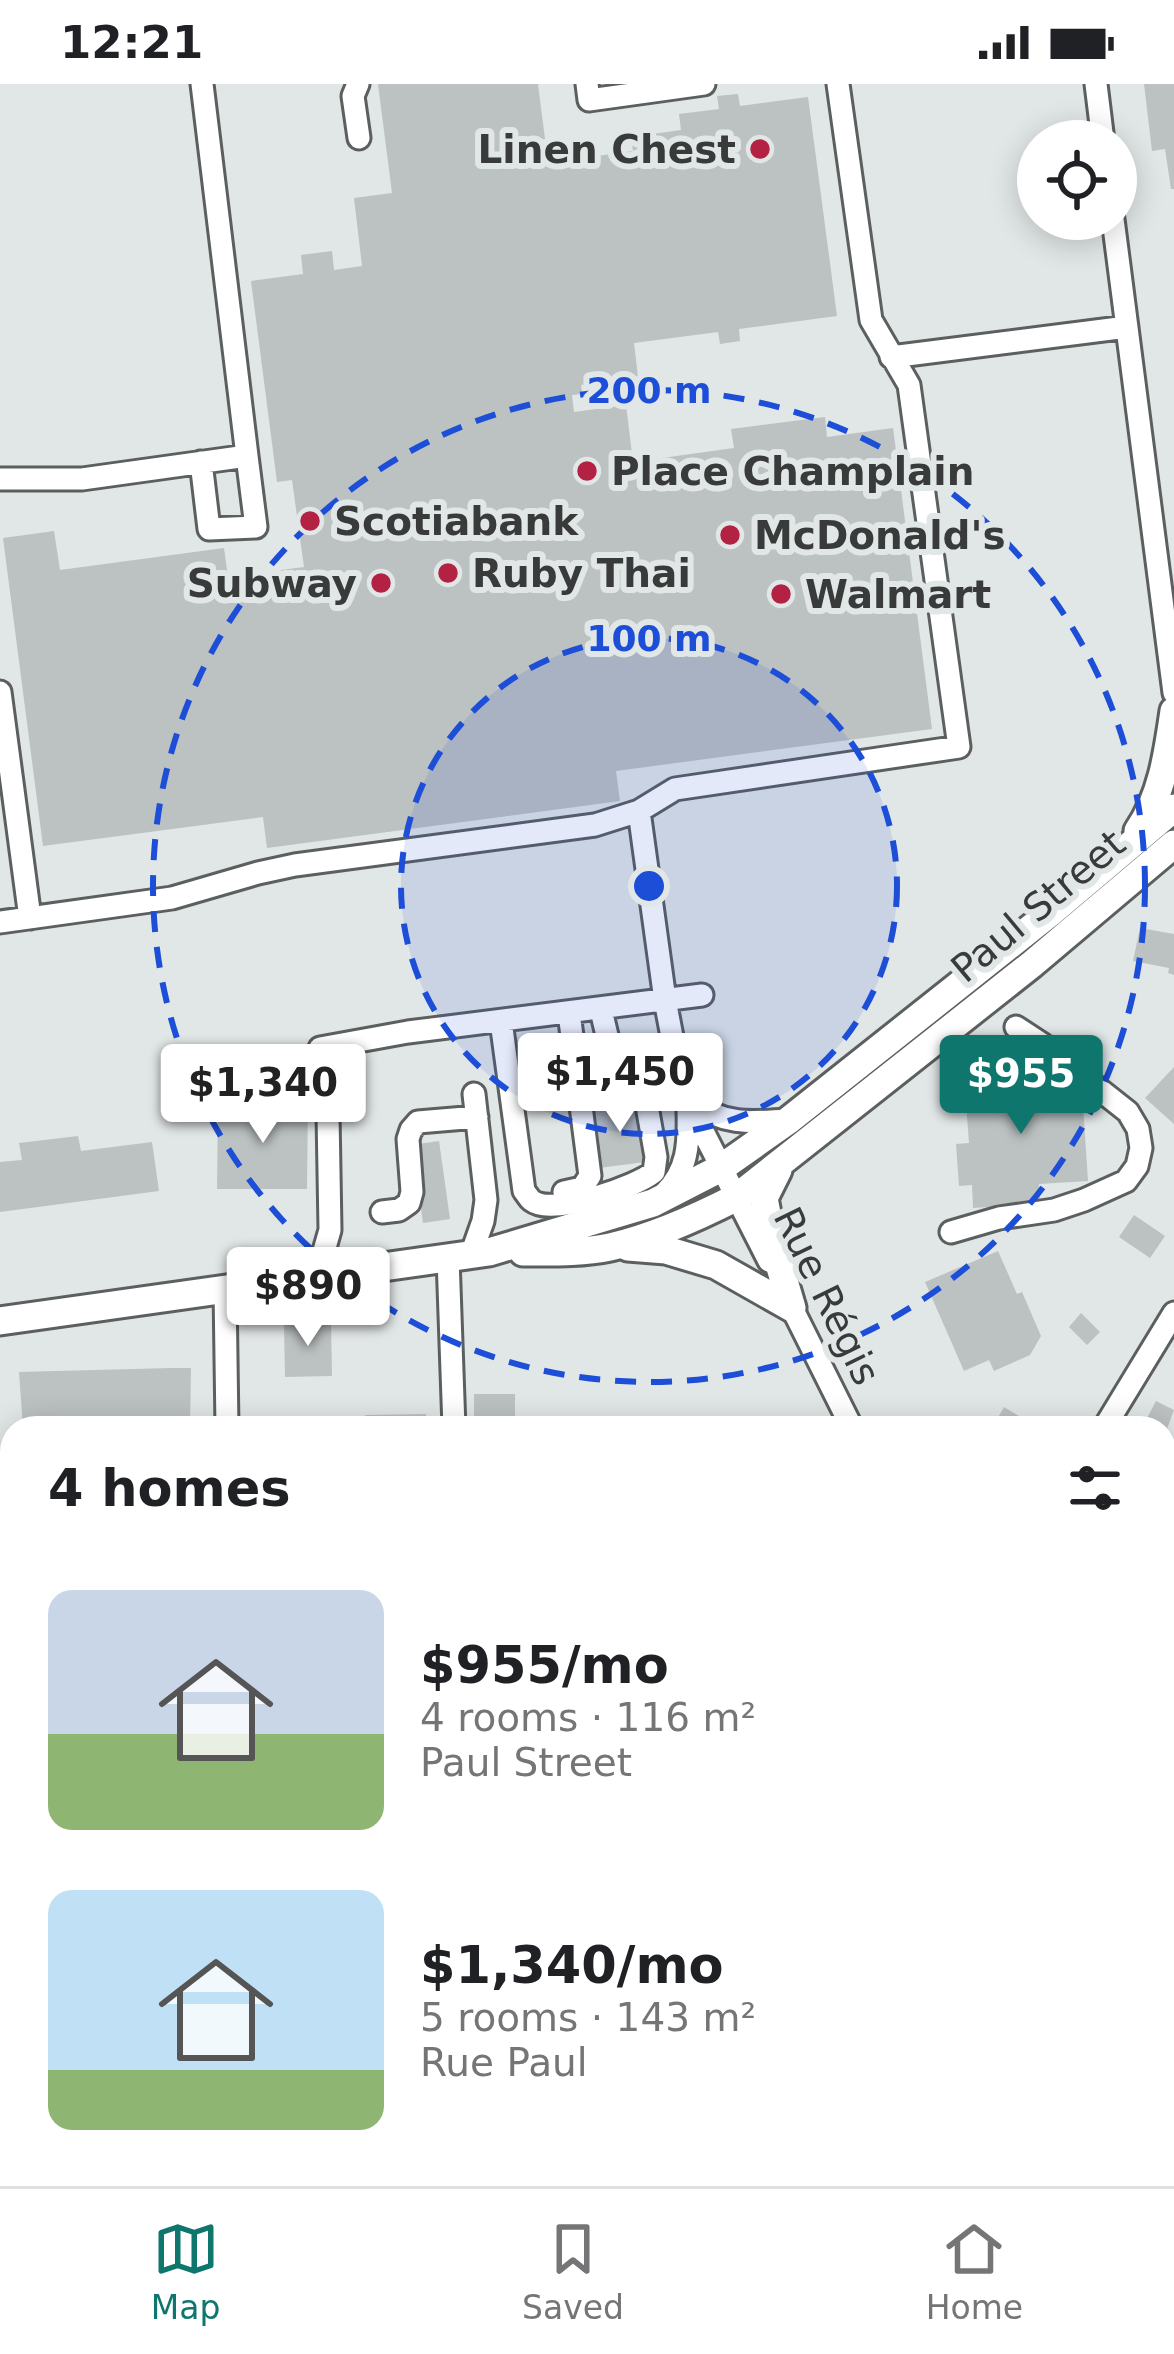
<!DOCTYPE html>
<html lang="en">
<head>
<meta charset="utf-8">
<style>
	:root { --surface:#fff; --page:#f2f2f2; --text:#202124; --muted:#757577; --line:#e0e0e0; --accent:#0f766e }
	body { margin:0; font-family:"DejaVu Sans",sans-serif; background:var(--page); color:var(--text); height:100vh; display:flex; flex-direction:column; font-size:45px; white-space:nowrap }
	* { box-sizing:border-box; margin:0 }
	p { font-size:39px; color:var(--muted) }
	.icon { flex:none; width:66px; height:66px; fill:none; stroke:currentColor; stroke-width:2; stroke-linecap:round; stroke-linejoin:round }
	.map { position:relative; flex:1; overflow:hidden }
	.side { position:absolute; left:0px; top:1332px; width:1176px; height:771px; display:flex; flex-direction:column; background:var(--surface); border-radius:36px 36px 0 0; box-shadow:0 6px 30px #0003 }
	.side>* { flex:none }
	.tools { position:absolute; left:1017px; top:36px; display:grid; gap:24px }
	.tools a { display:grid; place-items:center; width:120px; height:120px; border-radius:50%; background:var(--surface); box-shadow:0 6px 30px #0003; font-size:60px }
	.price { position:absolute; translate:-50% -102px; padding:0 27px; border-radius:12px; background:#fff; color:#222; font-size:39px; line-height:78px; filter:drop-shadow(0 3px 6px #0008) }
	.price::after { content:''; position:absolute; left:50%; top:72px; width:36px; height:27px; margin-left:-18px; background:inherit; clip-path:polygon(0 0,100% 0,50% 100%) }
	.price.selected { background:var(--accent); color:#fff }
	ul { padding:0; list-style:none }
	li { display:flex; align-items:center; gap:36px; height:300px; padding:0 48px }
	li span { display:grid; place-items:center; flex:none; width:336px; height:240px; border-radius:24px; color:#555 }
	li>.icon { margin-inline-start:auto }
	span .icon { width:144px; height:144px; fill:#fffc; stroke-width:1 }
	li b { font-size:51px }
	h2 { display:flex; justify-content:space-between; align-items:center; height:144px; padding:0 48px; font-size:51px }
	.status { display:flex; justify-content:space-between; align-items:center; height:84px; padding:0 60px; background:var(--surface); direction:ltr }
	.status svg { height:33px; fill:currentColor }
	.dock { display:flex; justify-content:space-around; align-items:center; height:168px; border-top:3px solid var(--line); background:var(--surface); font-size:33px; color:var(--muted) }
	.dock a { display:grid; justify-items:center; gap:6px }
	.dock .selected { color:var(--accent) }
	.map>svg:first-child { display:block }
	.building { fill:#bcc1c1 }
	.lines { fill:none; stroke-linecap:round; stroke-linejoin:round }
	.minor-casing { stroke:#5b5f5f; stroke-width:27 }
	.major-casing { stroke:#5b5f5f; stroke-width:33 }
	.minor { stroke:#fff; stroke-width:21 }
	.major { stroke:#fff; stroke-width:27 }
	.ring { fill:none; stroke:#1d4ed8; stroke-width:6; stroke-dasharray:21 15 }
	.poi-dot { fill:#b42243; stroke:#e1e6e6; stroke-width:4.5 }
	.labels { text-anchor:middle; dominant-baseline:central; stroke-width:12; stroke-linejoin:round; paint-order:stroke }
	.poi-label { font-size:39px; font-weight:bold; fill:#393b3b; stroke:#e1e6e6; text-anchor:start }
	.street-label { font-size:39px; fill:#393b3b; stroke:#e1e6e6 }
	.centre { fill:#1d4ed8; stroke:#e1e6e6; stroke-width:6 }
	.ring-label { font-size:36px; text-anchor:middle; font-weight:bold; fill:#1d4ed8; stroke:#e1e6e6; stroke-width:12; stroke-linejoin:round; paint-order:stroke }
</style>
</head>
<body>
<div class="status"><b>12:21</b><svg viewBox="0 0 49 12"><path d="M0 12V9h3v3zM5 12V6h3v6zM10 12V3h3v9zM15 12V0h3v12zM26 1h20v11H26zM47 4h2v5h-2z"/></svg></div>
<div class="map">
<svg width="1174" height="2102" viewBox="0 0 1174 2102">
	<rect width="100%" height="100%" fill="#e1e6e6"/>
	<path class="building" d="M378 0H538L545 55 517 59 519 71 547 67 548 79 633 67 631 53 681 46 679 30 719 25 717 12 738 10 740 22 808 13 837 232 739 245 740 257 720 260 718 248 634 259 638 293 581 301 582 310 572 311 574 328 626 321 633 378 734 364 731 345 825 333 827 353 893 344 932 645 616 687 620 717 267 764 263 733 43 762 3 454 54 447 60 486 224 464 228 493 304 483 292 396 277 398 251 197 303 190 301 171 332 167 334 186 362 182 354 114 392 109Z
		M1144 0H1174V105H1171L1165 65 1152 67Z
		M1140 844 1174 850V891L1168 889 1169 884 1133 877Z
		M1174 983V1040L1145 1014Z
		M1049 986 1082 1007 1088 1097 1039 1100 1040 1120 973 1124 972 1101 959 1102 956 1060 969 1059 964 992Z
		M291 1011H308L307 1105H217L218 1021 291 1022Z
		M641 1019 648 1067 644 1068 645 1078 599 1084 591 1026Z
		M78 1052 81 1067 152 1058 159 1107 0 1128V1078L22 1076 19 1059Z
		M439 1057 450 1135 423 1139 412 1061Z
		M1134 1131 1165 1152 1150 1174 1119 1153Z
		M998 1167 1017 1210 1022 1208 1041 1252 1030 1271 994 1287 989 1276 964 1287 925 1198Z
		M1081 1229 1100 1248 1087 1261 1069 1243Z
		M331 1237 332 1292 285 1293 284 1238Z
		M171 1284H191L190 1344H23L19 1288Z
		M474 1310H515V1335H474Z
		M1156 1317 1174 1326 1167 1345 1147 1334Z
		M1004 1323 1039 1344H992Z
		M426 1330V1344H365V1331Z
		M6 1926 12 1927V2008L0 2005V1951Z
		M144 2091H185V2101L160 2102V2099L144 2098Z
		M292 2091H360L361 2102H293Z"/>
	<g class="lines">
		<g class="minor-casing">
			<path id="minor" d="M358 0 353 12 359 54
				M587 0 589 16 704 0
				M1096 0 1103 57
				M1113 135 1174 609
				M891 273 1127 243
				M201 378 209 445 256 443 247 372
				M0 395H82L247 372 202 0
				M0 608 30 834
				M639 727 665 916 678 984 687 1016 769 1177
				M0 838 172 814 258 789 295 781 595 741 639 727 675 705 959 663 909 301 871 236 838 0
				M501 937 524 1107C530 1114 529 1117 539 1120 563 1127 635 1103 654 1088L656 1073 644 1005 613 977 601 926
				M320 964 408 948 702 911
				M688 1016C723 1041 748 1039 789 1036
				M564 1108 582 1104 590 1092 569 929
				M664 1110C688 1086 689 1060 688 1028
				M382 1128 399 1126 409 1119 412 1108 408 1055 411 1046 418 1038 477 1033
				M951 1148 999 1134 1054 1126 1084 1116 1126 1097 1137 1082 1141 1064 1138 1045 1128 1028 1042 960 1016 943
				M471 1171 483 1137 486 1116 474 1010
				M448 1174 454 1344
				M311 1193 324 1167 330 1146 328 1030
				M225 1205 227 1344
				M785 1210 852 1344
				M1104 1344 1174 1229
				M1164 1412 1174 1418
				M1164 1621 1174 1627
				M0 1893 12 1895
				M1164 2012 1174 2013
				M0 2089 10 2102
				M374 2091V2102
				M398 2091 399 2102
				M523 2091V2102
				M717 2091V2102
				M968 2091V2102
				M243 2094 271 2093"/>
		</g>
		<g class="major-casing">
			<path id="major" d="M1138 747C1162 712 1168 669 1174 627
				M778 1086 764 1114 772 1156 792 1224
				M628 1163 666 1166 716 1181 792 1224
				M523 1168C552 1168 581 1169 610 1163 654 1153 698 1133 737 1113L1032 880 1174 760
				M0 1237 489 1168 653 1119 721 1084 789 1036 1050 829 1174 724"/>
		</g>
		<use href="#minor" class="minor"/>
		<use href="#major" class="major"/>
	</g>
	<circle cx="649" cy="802" r="248" fill="#1d4ed8" fill-opacity=".12"/>
	<g class="ring">
		<circle cx="649" cy="802" r="248"/>
		<circle cx="649" cy="802" r="496"/>
	</g>
	<g class="poi-dot">
		<circle cx="760" cy="65" r="12"/>
		<circle cx="587" cy="387" r="12"/>
		<circle cx="310" cy="437" r="12"/>
		<circle cx="730" cy="451" r="12"/>
		<circle cx="448" cy="489" r="12"/>
		<circle cx="381" cy="499" r="12"/>
		<circle cx="781" cy="510" r="12"/>
	</g>
	<g class="labels">
		<g class="poi-label">
			<text x="736" y="65" text-anchor="end">Linen Chest</text>
			<text x="611" y="387">Place Champlain</text>
			<text x="334" y="437">Scotiabank</text>
			<text x="754" y="451">McDonald's</text>
			<text x="472" y="489">Ruby Thai</text>
			<text x="357" y="499" text-anchor="end">Subway</text>
			<text x="805" y="510">Walmart</text>
		</g>
		<g class="street-label">
			<text transform="translate(1038 822) rotate(-40)">Paul Street</text>
			<text transform="translate(827 1212) rotate(64)">Rue Régis</text>
		</g>
	</g>
	<circle cx="649" cy="802" r="18" class="centre"/>
	<g class="ring-label">
		<text x="649" y="319">200 m</text>
		<text x="649" y="567">100 m</text>
	</g>
</svg>
<div class="tools">
<a><svg class="icon" aria-label="locate" viewBox="0 0 24 24"><circle cx="12" cy="12" r="6"/><path d="M12 2v4M12 18v4M2 12h4M18 12h4"/></svg></a>
</div>
<b class="price" style="left:620px;top:1051px">$1,450</b>
<b class="price selected" style="left:1021px;top:1053px">$955</b>
<b class="price" style="left:263px;top:1062px">$1,340</b>
<b class="price" style="left:308px;top:1265px">$890</b>
<section class="side">
<h2>4 homes<svg class="icon" aria-label="filters" viewBox="0 0 24 24"><path d="M4 7h16M4 17h16"/><circle cx="9" cy="7" r="2"/><circle cx="15" cy="17" r="2"/></svg></h2>
<ul>
<li><span style="background:linear-gradient(#c9d6e8 60%,#8fb573 0)"><svg class="icon" aria-label="home" viewBox="0 0 24 24"><path d="M3 11l9-7 9 7M6 9v11h12V9"/></svg></span><div><b>$955/mo</b><p>4 rooms · 116 m²</p><p>Paul Street</p></div></li>
<li><span style="background:linear-gradient(#bfe0f5 75%,#8fb573 0)"><svg class="icon" aria-label="home" viewBox="0 0 24 24"><path d="M3 11l9-7 9 7M6 9v11h12V9"/></svg></span><div><b>$1,340/mo</b><p>5 rooms · 143 m²</p><p>Rue Paul</p></div></li>
</ul>
</section>
</div>
<nav class="dock">
<a class="selected"><svg class="icon" aria-label="map" viewBox="0 0 24 24"><path d="M3 6l6-2 6 2 6-2v14l-6 2-6-2-6 2zM9 4v14M15 6v14"/></svg>Map</a>
<a><svg class="icon" aria-label="saved" viewBox="0 0 24 24"><path d="M7 4h10v16l-5-4-5 4z"/></svg>Saved</a>
<a><svg class="icon" aria-label="home" viewBox="0 0 24 24"><path d="M3 11l9-7 9 7M6 9v11h12V9"/></svg>Home</a>
</nav>
</body>
</html>
